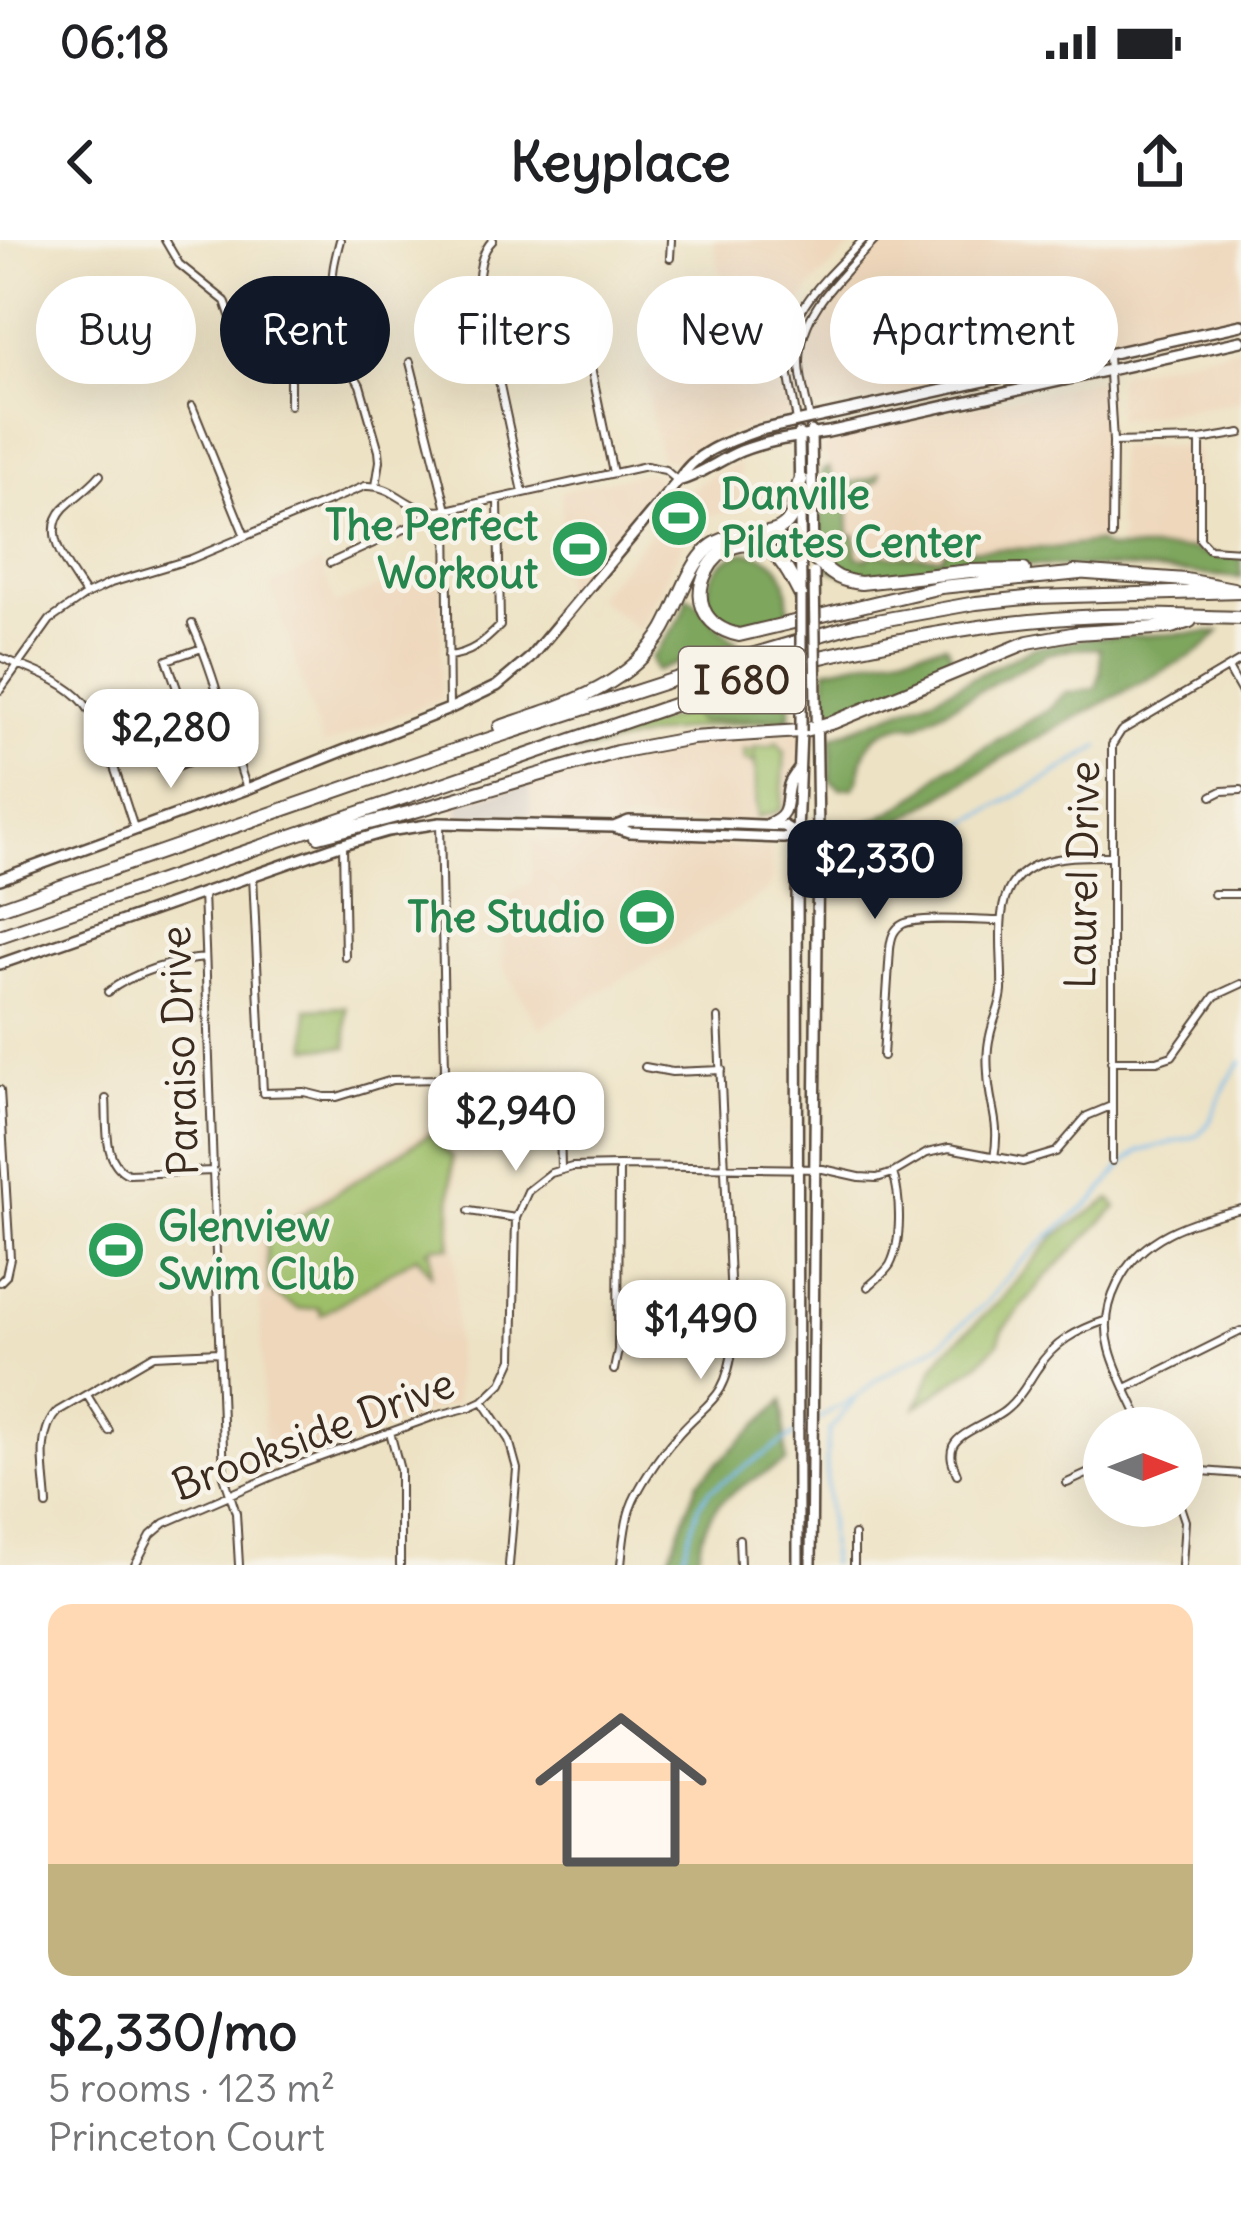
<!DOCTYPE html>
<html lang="en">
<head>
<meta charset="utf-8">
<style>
	:root { --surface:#fff; --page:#f2f2f2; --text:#202124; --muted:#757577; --accent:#111827 }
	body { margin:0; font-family:Delius,sans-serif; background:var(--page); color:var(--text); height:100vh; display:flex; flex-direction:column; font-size:45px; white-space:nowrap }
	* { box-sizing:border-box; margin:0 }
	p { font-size:39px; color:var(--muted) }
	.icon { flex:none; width:66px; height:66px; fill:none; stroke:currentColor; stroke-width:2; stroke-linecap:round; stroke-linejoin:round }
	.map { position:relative; height:1325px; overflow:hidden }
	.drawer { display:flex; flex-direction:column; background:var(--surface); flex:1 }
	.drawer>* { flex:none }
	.banner { position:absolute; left:36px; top:36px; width:1170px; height:108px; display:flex; gap:24px }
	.needle { width:78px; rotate:90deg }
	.tools { position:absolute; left:1083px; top:1167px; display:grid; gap:24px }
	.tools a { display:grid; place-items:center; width:120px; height:120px; border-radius:50%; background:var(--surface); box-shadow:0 12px 48px #0002; font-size:60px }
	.price { position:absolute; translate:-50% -102px; padding:0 27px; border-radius:24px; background:#fff; color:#222; font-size:39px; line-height:78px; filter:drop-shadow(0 3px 6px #0008) }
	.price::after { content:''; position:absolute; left:50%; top:72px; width:36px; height:27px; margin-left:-18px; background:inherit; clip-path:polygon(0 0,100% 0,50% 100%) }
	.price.active { background:var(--accent); color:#fff }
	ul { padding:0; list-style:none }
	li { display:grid; align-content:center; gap:24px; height:636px; padding:0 48px }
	li span { display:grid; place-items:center; height:372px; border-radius:24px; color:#555 }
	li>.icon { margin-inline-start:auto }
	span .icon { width:216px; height:216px; fill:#fffc; stroke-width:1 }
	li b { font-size:51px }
	.tag { padding:0 42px; border-radius:54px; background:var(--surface); box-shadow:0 12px 48px #0002; font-size:42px; line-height:108px }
	.tag.active { background:var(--accent); color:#fff }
	.status { display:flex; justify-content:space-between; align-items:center; height:84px; padding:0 60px; background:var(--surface); direction:ltr }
	.status svg { height:33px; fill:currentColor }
	header { display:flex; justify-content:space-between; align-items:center; height:156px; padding:0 48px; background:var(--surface); font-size:54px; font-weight:700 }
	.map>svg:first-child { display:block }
	.built { fill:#eed7bb }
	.industrial { fill:#ccc2b9 }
	.green { fill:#9ebf69; stroke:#6c7444; stroke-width:3 }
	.forest { fill:#7ea65d; stroke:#5c683e; stroke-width:3 }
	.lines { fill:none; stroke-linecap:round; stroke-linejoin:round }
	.stream { stroke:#77bcee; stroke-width:3 }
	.street-casing { stroke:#564637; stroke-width:10 }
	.secondary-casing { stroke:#564637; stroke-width:14 }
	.highway-casing { stroke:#564637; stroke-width:16 }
	.street { stroke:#fff; stroke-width:6 }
	.secondary { stroke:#fff; stroke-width:9 }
	.highway { stroke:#fff; stroke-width:12 }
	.secondary-bridge-casing { stroke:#564637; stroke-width:14; stroke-linecap:butt }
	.secondary-bridge { stroke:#fff; stroke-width:9 }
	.labels { text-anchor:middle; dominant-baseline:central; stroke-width:9; stroke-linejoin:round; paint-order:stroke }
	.shield { fill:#f7f3e8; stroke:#73665b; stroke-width:3 }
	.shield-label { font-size:39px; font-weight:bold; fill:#3b2a1e }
	.leisure-label { font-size:42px; font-weight:bold; fill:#27864d; stroke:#f7f3e8; text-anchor:start }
	.street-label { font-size:42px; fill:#3b2a1e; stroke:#f7f3e8 }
</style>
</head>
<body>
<div class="status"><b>06:18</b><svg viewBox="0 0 49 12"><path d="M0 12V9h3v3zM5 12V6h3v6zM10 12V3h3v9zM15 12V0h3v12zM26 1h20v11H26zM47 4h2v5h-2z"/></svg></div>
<header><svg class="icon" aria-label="back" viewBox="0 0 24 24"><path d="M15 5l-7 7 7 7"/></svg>Keyplace<svg class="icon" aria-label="share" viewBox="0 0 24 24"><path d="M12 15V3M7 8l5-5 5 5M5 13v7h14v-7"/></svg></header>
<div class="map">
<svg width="1241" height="1325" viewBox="0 0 1241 1325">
	<rect width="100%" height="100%" fill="#f7f3e8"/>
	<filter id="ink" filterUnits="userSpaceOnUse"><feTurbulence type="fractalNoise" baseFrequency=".00833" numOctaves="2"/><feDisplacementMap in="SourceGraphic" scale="24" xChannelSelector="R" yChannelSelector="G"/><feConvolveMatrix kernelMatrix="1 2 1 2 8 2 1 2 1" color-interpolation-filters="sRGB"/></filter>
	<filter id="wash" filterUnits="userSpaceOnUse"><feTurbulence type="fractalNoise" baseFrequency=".004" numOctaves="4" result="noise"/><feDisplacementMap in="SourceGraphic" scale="48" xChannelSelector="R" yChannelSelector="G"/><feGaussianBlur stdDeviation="2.7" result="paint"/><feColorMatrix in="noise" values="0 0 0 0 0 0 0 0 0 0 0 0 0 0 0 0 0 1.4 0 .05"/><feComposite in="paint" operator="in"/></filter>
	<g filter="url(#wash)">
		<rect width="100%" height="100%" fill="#ede2c4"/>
		<path class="built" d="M713 0H858L811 47 789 84 782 121 791 170 788 176 721 197 676 223 660 218 643 130 670 124 684 82 728 71Z
			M879 0H1241V80L1074 117 1042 122 1033 127 981 138 820 170 811 160 806 134 811 88 827 59Z
			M1241 106V161L1117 180V140L1121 133Z
			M1099 139 1106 146 1107 280 1101 292 1102 302 1053 308 945 310 943 317 884 314 869 315 867 319 855 316V296L849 297 838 242 831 237 826 215 820 214 827 199Z
			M1190 206 1196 210 1197 215V303L1194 309 1123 307 1118 303 1122 295 1118 283 1117 207Z
			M740 223 741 271 706 276 684 301 639 390 596 357 681 257 714 234Z
			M648 232 656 235 659 240 656 248 563 361 561 251Z
			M441 322V459L323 506 270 345 321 323 335 364Z
			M801 491 799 529 789 542 788 569 766 586 629 581 614 587 455 583 454 559 617 512Z
			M531 600 771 608 772 643 763 654 540 788 503 726 504 657 531 643Z
			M429 888 455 916 456 1164 447 1165 265 1232 258 994Z"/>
		<path class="industrial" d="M530 544V576H459V563Z"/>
		<path class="green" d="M694 470 693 472 790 476V478L783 483C713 480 645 495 578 513L572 512Z
			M777 502 785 512 781 569 774 573 757 577 755 515 753 523 744 520 743 510 754 511 755 507 770 506Z
			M346 767 347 807 308 808 307 769Z
			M430 894 452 917 450 1007 434 1006 428 1010H431V1035L417 1016 321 1075 319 1068 298 1069 269 1051 266 1001 270 994Z
			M1110 959 1117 967 1045 1038 1003 1090 998 1103 979 1123 917 1167 935 1125 946 1111 1001 1060 1055 996Z"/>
		<path class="forest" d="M829 227 834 240H849L850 243 871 238 880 232 879 240 866 247 865 256 848 258 849 296 855 295 857 317 867 319 871 315 942 317 945 310 1053 308 1097 302 1108 309H1194L1200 313 1241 318V338L1130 328 1012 325 869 338C854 337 834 337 825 321 818 307 822 250 822 231Z
			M745 312C787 316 788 343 789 378 775 382 757 389 742 389 697 388 695 322 745 312Z
			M687 356C709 367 715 391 737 401L736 403 656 431 651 418C665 400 686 378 687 356Z
			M1219 392 1205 407 1187 418 1027 504 905 578 863 597 856 598 854 588C879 580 905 565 925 549 937 540 941 528 956 524L1048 470 1064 454 1096 448 1101 431 1100 408 1071 409 1047 414 917 485C893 483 869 494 863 519 860 530 861 537 854 547L840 548 830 540 832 497 936 456 1032 408 1090 398Z
			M946 404 956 425C944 429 930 432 919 438 895 452 859 474 830 470L827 464 826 429Z
			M790 438V476L698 482 693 476 694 470Z
			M783 1161 786 1222C734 1251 702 1259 697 1325H666L698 1242Z"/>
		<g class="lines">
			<path class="stream" d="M870 636 904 623 959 587 1047 539 1100 506
				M680 1325 699 1265 710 1250 832 1170 856 1158 876 1140 941 1103 987 1062 1016 1027 1047 998 1096 958 1125 922 1140 911 1197 896 1209 883 1227 842 1241 822
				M831 1325 826 1221 829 1191 853 1162"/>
		</g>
	</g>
	<g filter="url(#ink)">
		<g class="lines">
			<g class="street-casing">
				<path id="street" d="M165 0 179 24 225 61 231 78 240 92 272 106 351 129 360 145 379 211 380 221 376 246
					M340 0C336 16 331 32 333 49 337 84 351 85 342 126
					M493 0C481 11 478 33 479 48L523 252
					M670 18 671 0
					M580 74 613 233
					M1108 116 1113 202 1112 296
					M290 165V128L294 113
					M192 166 245 296
					M810 180C807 161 800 142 800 122 800 70 842 36 875 0
					M797 183C795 164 789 145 788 126 785 70 828 37 863 0
					M1200 200V299L1209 309 1241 311
					M1113 202 1200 200 1241 193
					M330 323 422 281 425 272
					M86 355C71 331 39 295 64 268 76 256 89 248 100 235
					M192 384C216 437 228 494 247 549
					M448 416C471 414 484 402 500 386L498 260
					M0 417C27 429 64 439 84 463 103 485 124 558 134 588
					M1228 428 1241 451
					M0 450 50 380 86 355 111 343 191 319 365 246C401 245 406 276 447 270L410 122
					M449 469 447 270 646 226 665 230 678 241
					M108 513 151 497 162 528 167 530 232 505
					M201 517 167 420 202 408
					M1212 556 1222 551 1241 550
					M343 604 345 717
					M253 635 263 853 304 852 324 857H337L392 840 440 839 445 830 440 583
					M203 652 224 1236 236 1273 239 1325
					M1214 654H1241
					M108 752C133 732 173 721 205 718
					M883 816 890 709C891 699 893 689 903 684 918 676 981 681 1001 681
					M1111 821H1157L1172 816 1215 756 1241 744
					M645 827 672 832 722 830
					M0 850 10 1018 6 1036 0 1042
					M106 859C108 884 102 922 128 934L214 931
					M551 879 560 883 561 929
					M994 917C1001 882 989 866 988 833 987 821 987 808 990 796 993 780 1001 767 1002 751 1003 726 999 700 1002 675 1008 614 1065 616 1112 616
					M1112 921V505L1121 491 1241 420
					M469 971 516 978
					M868 1047C875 1040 884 1034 890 1025 902 1002 901 957 893 933
					M614 1130 618 1110 619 926
					M1126 1148 1241 1091
					M87 1155 109 1191
					M483 1161 509 1200 517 1229 509 1325
					M1144 1188C1133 1163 1117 1136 1110 1109 1104 1087 1107 1065 1117 1045 1140 995 1191 981 1241 969
					M390 1192 400 1230V1325
					M957 1234C953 1224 949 1216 953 1206 960 1191 995 1181 1008 1168 1021 1157 1028 1142 1037 1129 1054 1102 1077 1090 1107 1080
					M1182 1241 1202 1231 1241 1234
					M1067 1243 1091 1232 1104 1220
					M47 1265C46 1236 35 1193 58 1171L154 1115 219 1112
					M1180 1266 1185 1281 1182 1325
					M739 1299 740 1325
					M135 1325 151 1295 165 1283 301 1224 435 1176 470 1167 483 1161 502 1143 513 1119 516 978 528 951 551 933 572 927 619 926 823 929 859 937 877 938 893 933 927 913 949 908 1023 922 1056 912 1087 876 1111 866
					M621 1325C623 1307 624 1287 630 1269 637 1248 660 1215 675 1198 707 1160 726 1163 733 1105L718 778
					M854 1325V1295"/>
			</g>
			<g class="secondary-casing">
				<path id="secondary" d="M811 191 813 318
					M799 194 801 351
					M678 241C701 235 719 220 741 211 769 200 798 197 828 192L1241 101
					M770 583C791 574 784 563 789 545 790 540 796 533 799 529
					M614 587 629 581 715 583 784 586 797 594
					M0 639 247 549 449 469 497 446 529 419 678 241C695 211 729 201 760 190L1241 85
					M0 724 343 604 388 591 440 583 614 587 629 592 783 598 818 592
					M798 1325 797 594 801 491
					M811 1325 818 592 816 464"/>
			</g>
			<g class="highway-casing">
				<path id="highway" d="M767 293C781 301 798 307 811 317 831 332 834 340 861 343L970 331 1024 330
					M1074 332 1186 340 1233 349
					M801 356C793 342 787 326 775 315 719 271 660 377 739 395L941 347 1080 333
					M500 487C562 466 629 448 664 389 679 363 687 328 709 308 732 287 769 303 787 283 798 271 792 253 801 240
					M319 596 408 573 617 512 692 498 801 491 834 482 1028 402 1077 393 1171 387 1190 381
					M0 668 440 515 734 420 854 385 976 363 1036 357 1241 351
					M0 696 796 423C897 398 997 380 1101 376 1148 374 1194 377 1241 378"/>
			</g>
			<use href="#street" class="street"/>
			<use href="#secondary" class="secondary"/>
			<use href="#highway" class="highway"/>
			<g class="secondary-bridge-casing">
				<path id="secondary-bridge" d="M814 333 816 464
					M801 356V491"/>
			</g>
			<use href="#secondary-bridge" class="secondary-bridge"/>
		</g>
	</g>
	<defs>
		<g id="stadium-disc" transform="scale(3)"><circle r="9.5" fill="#2e9e5b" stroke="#f7f3e8"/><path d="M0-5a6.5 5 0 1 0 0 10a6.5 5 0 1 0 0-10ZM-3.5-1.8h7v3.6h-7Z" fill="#fff"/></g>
	</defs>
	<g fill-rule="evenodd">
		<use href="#stadium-disc" x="679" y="278"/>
		<use href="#stadium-disc" x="580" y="309"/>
		<use href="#stadium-disc" x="647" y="677"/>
		<use href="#stadium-disc" x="116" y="1010"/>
	</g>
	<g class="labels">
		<rect class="shield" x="679" y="407" width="126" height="66" rx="9"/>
		<g class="shield-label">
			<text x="742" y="440">I 680</text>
		</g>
		<g class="leisure-label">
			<text x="721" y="254">Danville<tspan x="721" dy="48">Pilates Center</tspan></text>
			<text x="538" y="285" text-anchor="end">The Perfect<tspan x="538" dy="48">Workout</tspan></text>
			<text x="605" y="677" text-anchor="end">The Studio</text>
			<text x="158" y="986">Glenview<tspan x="158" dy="48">Swim Club</tspan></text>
		</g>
		<g class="street-label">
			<text transform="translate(1082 635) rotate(-89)">Laurel Drive</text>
			<text transform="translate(179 811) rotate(-92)">Paraiso Drive</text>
			<text transform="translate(313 1194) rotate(-21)">Brookside Drive</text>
		</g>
	</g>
</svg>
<div class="tools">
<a><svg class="needle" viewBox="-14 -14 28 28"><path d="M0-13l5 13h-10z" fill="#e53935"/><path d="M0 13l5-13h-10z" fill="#757577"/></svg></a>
</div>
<b class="price" style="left:171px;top:551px">$2,280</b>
<b class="price active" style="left:875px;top:682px">$2,330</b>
<b class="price" style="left:516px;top:934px">$2,940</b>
<b class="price" style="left:701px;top:1142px">$1,490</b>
<div class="banner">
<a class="tag">Buy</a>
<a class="tag active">Rent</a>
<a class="tag">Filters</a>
<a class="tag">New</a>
<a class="tag">Apartment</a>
</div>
</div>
<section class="drawer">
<ul>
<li><span style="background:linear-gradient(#ffd9b3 70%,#c2b280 0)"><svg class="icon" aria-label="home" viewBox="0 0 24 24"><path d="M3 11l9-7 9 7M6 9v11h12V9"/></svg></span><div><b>$2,330/mo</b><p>5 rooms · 123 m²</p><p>Princeton Court</p></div></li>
</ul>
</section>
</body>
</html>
